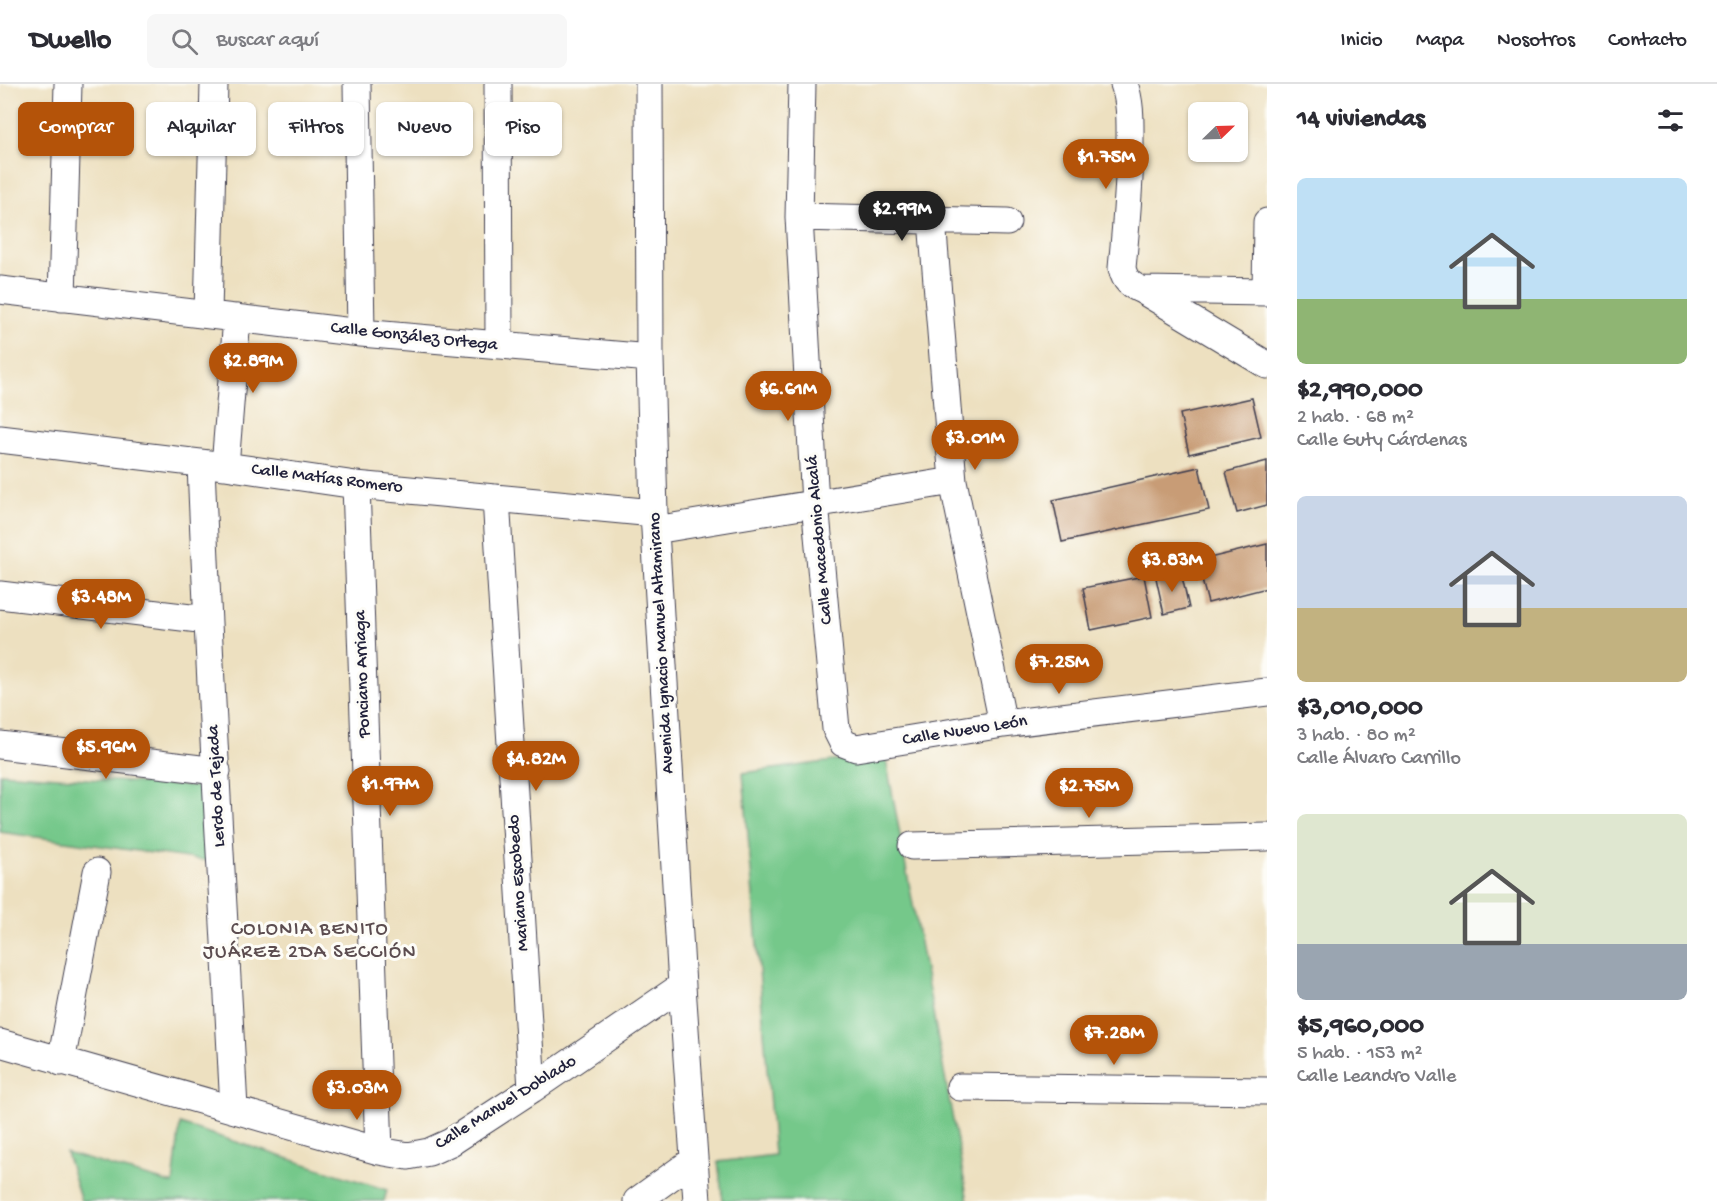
<!DOCTYPE html>
<html lang="es">
<head>
<meta charset="utf-8">
<style>
	:root { --surface:#fff; --page:#f7f7f7; --text:#2b2b33; --muted:#7c7c81; --line:#e1e1e2; --accent:#b45309 }
	body { margin:0; font-family:"Gochi Hand",sans-serif; background:var(--page); color:var(--text); height:100vh; display:flex; flex-direction:column; font-size:22px; white-space:nowrap }
	* { box-sizing:border-box; margin:0 }
	p { font-size:20px; color:var(--muted) }
	.icon { flex:none; width:33px; height:33px; fill:none; stroke:currentColor; stroke-width:2; stroke-linecap:round; stroke-linejoin:round }
	.map { position:relative; flex:1; overflow:hidden }
	.drawer { display:flex; flex-direction:column; background:var(--surface); width:450px }
	.drawer>* { flex:none }
	.guide { position:absolute; left:18px; top:18px; width:570px; height:54px; display:flex; gap:12px }
	.needle { width:39px; rotate:67deg }
	.controls { position:absolute; left:1188px; top:18px; display:grid; gap:12px }
	.controls a { display:grid; place-items:center; width:60px; height:60px; border-radius:9px; background:var(--surface); box-shadow:0 2px 4px #0004; font-size:30px }
	.price { position:absolute; translate:-50% -51px; padding:0 14px; border-radius:21px; background:var(--accent); color:#fff; font-size:20px; line-height:39px; filter:drop-shadow(0 2px 3px #0008) }
	.price::after { content:''; position:absolute; left:50%; top:36px; width:18px; height:14px; margin-left:-9px; background:inherit; clip-path:polygon(0 0,100% 0,50% 100%) }
	.price.active { background:#222; color:#fff }
	ul { padding:0; list-style:none }
	li { display:grid; align-content:center; gap:12px; height:318px; padding:0 30px }
	li span { display:grid; place-items:center; height:186px; border-radius:9px; color:#555 }
	li>.icon { margin-inline-start:auto }
	span .icon { width:108px; height:108px; fill:#fffc; stroke-width:1 }
	li b { font-size:26px }
	h2 { display:flex; justify-content:space-between; align-items:center; height:72px; padding:0 30px; font-size:26px }
	.tag { padding:0 21px; border-radius:9px; background:var(--surface); box-shadow:0 2px 4px #0004; font-size:21px; line-height:54px }
	.tag.active { background:var(--accent); color:#fff }
	header { display:flex; align-items:center; gap:36px; box-sizing:border-box; height:84px; padding:0 30px; background:var(--surface); border-bottom:2px solid var(--line) }
	header strong { font-size:28px }
	nav { display:flex; gap:33px; margin-inline-start:auto; font-size:21px }
	.search { width:420px; height:54px; background:var(--page); display:flex; align-items:center; gap:15px; box-sizing:border-box; padding:0 21px; border-radius:9px; color:var(--muted); font-size:22px }
	main { display:flex; flex:1; min-height:0 }
	.map>svg:first-child { display:block }
	.green { fill:#75c88a; stroke:#4c7562; stroke-width:1.5 }
	.building { fill:#c89c76 }
	.lines { fill:none; stroke-linecap:round; stroke-linejoin:round }
	.minor-casing { stroke:#403e4f; stroke-width:29 }
	.minor { stroke:#fff; stroke-width:27 }
	.labels { text-anchor:middle; dominant-baseline:central; stroke-width:6; stroke-linejoin:round; paint-order:stroke }
	.street-label { font-size:18px; fill:#22223b; stroke:#fdfcf7 }
	.neighbourhood-label { font-size:20px; letter-spacing:1.5px; fill:#5c4d50; stroke:#fdfcf7 }
</style>
</head>
<body>
<header>
<strong>Dwello</strong>
<div class="search"><svg class="icon" aria-label="search" viewBox="0 0 24 24"><circle cx="10" cy="10" r="6"/><path d="M15 15l6 6"/></svg>Buscar aquí</div>
<nav><a>Inicio</a><a>Mapa</a><a>Nosotros</a><a>Contacto</a></nav>
</header>
<main>
<div class="map">
<svg width="1267" height="1117" viewBox="0 0 1267 1117">
	<rect width="100%" height="100%" fill="#fdfcf7"/>
	<filter id="ink" filterUnits="userSpaceOnUse"><feTurbulence type="fractalNoise" baseFrequency=".0167" numOctaves="2"/><feDisplacementMap in="SourceGraphic" scale="12" xChannelSelector="R" yChannelSelector="G"/><feConvolveMatrix kernelMatrix="1 2 1 2 8 2 1 2 1" color-interpolation-filters="sRGB"/></filter>
	<filter id="wash" filterUnits="userSpaceOnUse"><feTurbulence type="fractalNoise" baseFrequency=".008" numOctaves="4" result="noise"/><feDisplacementMap in="SourceGraphic" scale="24" xChannelSelector="R" yChannelSelector="G"/><feGaussianBlur stdDeviation="1.35" result="paint"/><feColorMatrix in="noise" values="0 0 0 0 0 0 0 0 0 0 0 0 0 0 0 0 0 1.4 0 .05"/><feComposite in="paint" operator="in"/></filter>
	<g filter="url(#wash)">
		<rect width="100%" height="100%" fill="#ede0c0"/>
		<path class="green" d="M885 670 968 1117H723L718 1078 774 1071 743 689Z
			M0 689 202 703 209 777 0 748Z
			M180 1040 387 1106 384 1117H81L66 1069 173 1100Z"/>
		<g id="blocks">
			<path class="building" d="M1252 314 1261 353 1189 370 1180 330Z
				M1267 377V421L1237 429 1226 388Z
				M1199 383 1209 426 1062 458 1053 416Z
				M1267 460V504L1208 519 1197 477Z
				M1181 488 1189 524 1164 530 1156 494Z
				M1144 492 1152 533 1091 546 1083 504Z"/>
		</g>
	</g>
	<g filter="url(#ink)">
		<use href="#blocks" fill-opacity="0" stroke="#403e4f" stroke-width="1.5"/>
		<g class="lines">
			<g class="minor-casing">
				<path id="minor" d="M357 0 361 249
					M498 0 499 261
					M649 0 650 274 654 429 682 902 697 1117
					M802 0 799 133 815 419 836 645 843 659 856 664 1003 640 1267 608
					M1124 0C1131 19 1130 39 1130 59 1130 101 1126 142 1122 184 1125 197 1130 201 1142 206L1267 281
					M799 133 1007 138
					M932 136 953 397 1003 640
					M0 206 361 249 650 274
					M1143 206 1267 208
					M1266 208 1267 138
					M62 214 68 0
					M208 229 214 0
					M0 355 225 382 356 401 654 429
					M201 380C209 595 223 810 234 1025
					M225 382 237 234
					M356 401 379 1067
					M496 414 532 1005
					M655 446 953 397
					M0 511 207 536
					M0 661 217 687
					M912 762 1267 753
					M0 959 379 1067 408 1072 429 1068 451 1058 532 1005 682 902
					M61 978 97 788
					M960 1003 1267 1007
					M637 1117 694 1076"/>
			</g>
			<use href="#minor" class="minor"/>
		</g>
	</g>
	<g class="labels">
		<g class="street-label">
			<text transform="translate(414 253) rotate(6)">Calle González Ortega</text>
			<text transform="translate(327 395) rotate(7)">Calle Matías Romero</text>
			<text transform="translate(820 456) rotate(-95)">Calle Macedonio Alcalá</text>
			<text transform="translate(662 559) rotate(-93)">Avenida Ignacio Manuel Altamirano</text>
			<text transform="translate(363 590) rotate(-92)">Ponciano Arriaga</text>
			<text transform="translate(965 647) rotate(-9)">Calle Nuevo León</text>
			<text transform="translate(217 702) rotate(-93)">Lerdo de Tejada</text>
			<text transform="translate(519 799) rotate(-94)">Mariano Escobedo</text>
			<text transform="translate(506 1019) rotate(-32)">Calle Manuel Doblado</text>
		</g>
		<g class="neighbourhood-label">
			<text x="310" y="846">COLONIA BENITO<tspan x="310" dy="23">JUÁREZ 2DA SECCIÓN</tspan></text>
		</g>
	</g>
</svg>
<div class="controls">
<a><svg class="needle" viewBox="-14 -14 28 28"><path d="M0-13l5 13h-10z" fill="#e53935"/><path d="M0 13l5-13h-10z" fill="#7c7c81"/></svg></a>
</div>
<b class="price" style="left:1106px;top:106px">$1.75M</b>
<b class="price active" style="left:902px;top:158px">$2.99M</b>
<b class="price" style="left:253px;top:310px">$2.89M</b>
<b class="price" style="left:788px;top:338px">$6.61M</b>
<b class="price" style="left:975px;top:387px">$3.01M</b>
<b class="price" style="left:1172px;top:509px">$3.83M</b>
<b class="price" style="left:101px;top:546px">$3.48M</b>
<b class="price" style="left:1059px;top:611px">$7.25M</b>
<b class="price" style="left:106px;top:696px">$5.96M</b>
<b class="price" style="left:536px;top:708px">$4.82M</b>
<b class="price" style="left:390px;top:733px">$1.97M</b>
<b class="price" style="left:1089px;top:735px">$2.75M</b>
<b class="price" style="left:1114px;top:982px">$7.28M</b>
<b class="price" style="left:357px;top:1037px">$3.03M</b>
<div class="guide">
<a class="tag active">Comprar</a>
<a class="tag">Alquilar</a>
<a class="tag">Filtros</a>
<a class="tag">Nuevo</a>
<a class="tag">Piso</a>
</div>
</div>
<section class="drawer">
<h2>14 viviendas<svg class="icon" aria-label="filters" viewBox="0 0 24 24"><path d="M4 7h16M4 17h16"/><circle cx="9" cy="7" r="2"/><circle cx="15" cy="17" r="2"/></svg></h2>
<ul>
<li><span style="background:linear-gradient(#bfe0f5 65%,#8fb573 0)"><svg class="icon" aria-label="home" viewBox="0 0 24 24"><path d="M3 11l9-7 9 7M6 9v11h12V9"/></svg></span><div><b>$2,990,000</b><p>2 hab. · 68 m²</p><p>Calle Guty Cárdenas</p></div></li>
<li><span style="background:linear-gradient(#c9d6e8 60%,#c2b280 0)"><svg class="icon" aria-label="home" viewBox="0 0 24 24"><path d="M3 11l9-7 9 7M6 9v11h12V9"/></svg></span><div><b>$3,010,000</b><p>3 hab. · 80 m²</p><p>Calle Álvaro Carrillo</p></div></li>
<li><span style="background:linear-gradient(#dfe7d0 70%,#9aa5b1 0)"><svg class="icon" aria-label="home" viewBox="0 0 24 24"><path d="M3 11l9-7 9 7M6 9v11h12V9"/></svg></span><div><b>$5,960,000</b><p>5 hab. · 153 m²</p><p>Calle Leandro Valle</p></div></li>
</ul>
</section>
</main>
</body>
</html>
